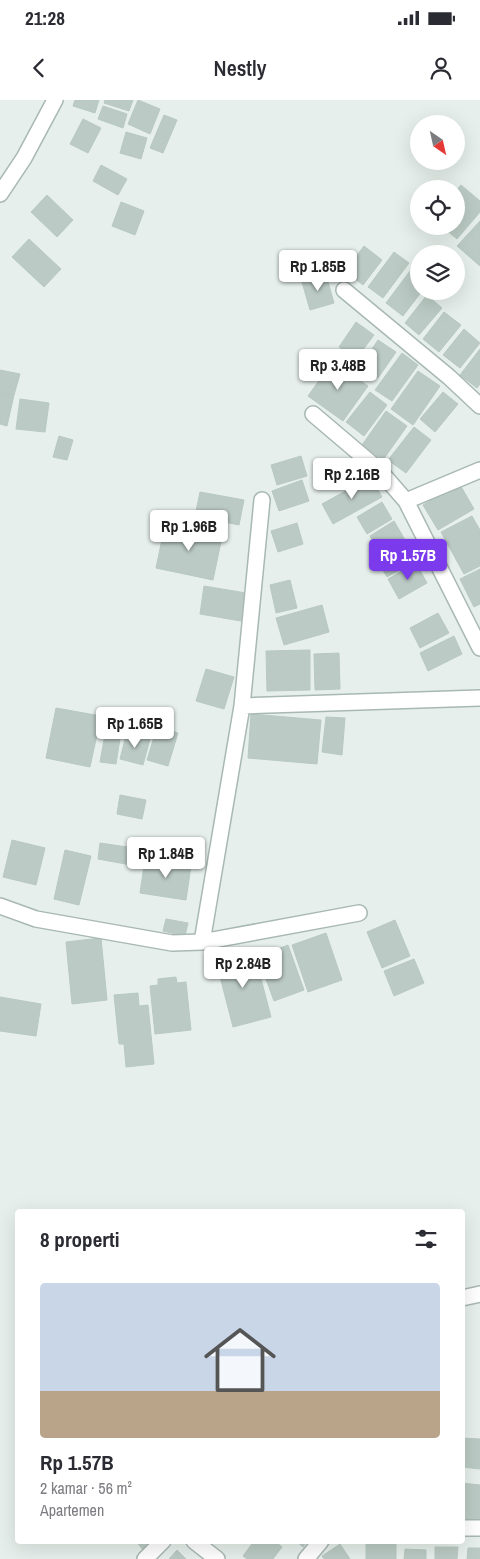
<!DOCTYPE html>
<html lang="id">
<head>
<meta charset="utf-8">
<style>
	:root { --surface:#fff; --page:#f7f7f7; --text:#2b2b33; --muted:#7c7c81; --accent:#7c3aed }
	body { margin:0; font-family:"Archivo Narrow",sans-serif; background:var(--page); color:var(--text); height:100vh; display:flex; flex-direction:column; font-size:19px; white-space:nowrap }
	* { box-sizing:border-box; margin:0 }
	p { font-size:16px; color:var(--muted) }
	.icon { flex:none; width:28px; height:28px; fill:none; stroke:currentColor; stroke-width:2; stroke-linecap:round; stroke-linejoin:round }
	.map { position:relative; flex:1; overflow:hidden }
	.drawer { position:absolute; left:15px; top:1109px; width:450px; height:335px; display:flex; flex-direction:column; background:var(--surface); border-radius:5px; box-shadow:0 5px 20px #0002 }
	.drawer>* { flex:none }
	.needle { width:32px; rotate:146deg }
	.buttons { position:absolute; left:410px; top:15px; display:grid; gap:10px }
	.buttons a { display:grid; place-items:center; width:55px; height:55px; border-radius:50%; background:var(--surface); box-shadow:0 5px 20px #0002; font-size:25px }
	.price { position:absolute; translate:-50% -42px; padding:0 11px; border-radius:5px; background:#fff; color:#222; font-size:16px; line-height:32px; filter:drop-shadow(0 1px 2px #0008) }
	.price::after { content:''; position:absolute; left:50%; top:30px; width:15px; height:11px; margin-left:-8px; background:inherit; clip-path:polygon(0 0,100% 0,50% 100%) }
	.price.current { background:var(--accent); color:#fff }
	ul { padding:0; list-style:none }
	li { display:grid; align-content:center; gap:10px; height:265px; padding:0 25px }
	li span { display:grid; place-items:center; height:155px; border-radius:5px; color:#555 }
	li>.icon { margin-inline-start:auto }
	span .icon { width:90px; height:90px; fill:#fffc; stroke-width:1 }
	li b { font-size:21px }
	h2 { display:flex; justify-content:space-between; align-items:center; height:60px; padding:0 25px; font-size:21px }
	.status { display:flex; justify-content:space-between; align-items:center; height:35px; padding:0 25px; background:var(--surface); direction:ltr }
	.status svg { height:14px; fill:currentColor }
	header { display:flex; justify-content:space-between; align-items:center; height:65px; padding:0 25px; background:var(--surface); font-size:22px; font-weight:600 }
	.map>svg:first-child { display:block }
	.building { fill:#bbcac4; stroke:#b8c9c2 }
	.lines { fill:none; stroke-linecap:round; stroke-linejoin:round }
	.minor-casing { stroke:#a8b8b2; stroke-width:18 }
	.minor { stroke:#fff; stroke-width:15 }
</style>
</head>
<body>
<div class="status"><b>21:28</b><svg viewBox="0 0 49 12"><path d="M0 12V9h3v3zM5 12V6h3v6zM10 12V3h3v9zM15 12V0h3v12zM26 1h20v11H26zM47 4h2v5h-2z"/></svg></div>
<header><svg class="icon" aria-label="back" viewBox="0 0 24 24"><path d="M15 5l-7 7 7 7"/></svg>Nestly<svg class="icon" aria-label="person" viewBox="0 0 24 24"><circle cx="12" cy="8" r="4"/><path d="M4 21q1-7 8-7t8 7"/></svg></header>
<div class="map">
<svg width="480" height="1459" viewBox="0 0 480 1459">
	<rect width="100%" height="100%" fill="#e6efeb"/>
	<path class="building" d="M75 0H99L95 13 73 6Z
		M105 0H133L129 11 104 3Z
		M138 0 160 9 150 34 128 24Z
		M103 6 127 14 123 28 98 19Z
		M164 15 177 20 163 53 150 48Z
		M83 19 101 28 88 53 70 44Z
		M126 32 147 38 141 59 120 53Z
		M101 65 127 79 118 95 93 81Z
		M461 85 480 101V112L457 139 441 126H456V91Z
		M47 95 73 120 57 137 31 112Z
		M121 102 144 111 135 135 112 126Z
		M480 121V166L457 146Z
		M29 139 61 169 44 187 12 157Z
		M364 146 382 160 363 185 345 171Z
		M394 152 409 163 383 198 368 187Z
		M413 167 419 171V191H422L403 216 386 203Z
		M326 175 334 203 310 210 302 182Z
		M427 195 442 208 419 235 405 223Z
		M444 212 461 225 439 252 423 239Z
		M356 222 374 235 356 259 339 247Z
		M464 229 480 243 460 268 443 255Z
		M378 240 396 252 378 278 360 267Z
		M480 249V284L477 288 460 275Z
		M402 253 418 265 392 301 375 290Z
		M333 261 368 286 343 321 308 296Z
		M0 270 20 274 14 295 0 292Z
		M418 271 440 286 413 325 391 309Z
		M0 292 14 295 7 326 0 324Z
		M370 292 387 305 364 336 346 322Z
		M443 292 458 304 435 332 420 319Z
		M20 299 49 303 45 332 16 329Z
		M386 311 407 326 383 360 362 345Z
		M414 327 431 340 406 373 388 360Z
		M59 336 73 340 67 360 53 357Z
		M301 356 307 376 277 385 271 365Z
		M371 377 382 397 333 424 322 404Z
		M302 380 309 401 279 411 272 391Z
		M459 383 474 409 438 430 423 405Z
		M200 392 244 400 239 425 195 416Z
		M382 402 392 419 367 434 357 417Z
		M472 416 480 430V466L464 474 441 432Z
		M394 421 405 440 380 454 370 436Z
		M297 423 303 444 278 452 271 431Z
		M165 425 222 437 213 480 156 468Z
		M404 442 415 461 387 477 376 458Z
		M416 463 427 483 399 499 388 479Z
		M480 469V504L474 507 460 479Z
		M290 480 297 508 276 513 270 485Z
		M204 486 246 493 241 521 200 514Z
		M322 505 329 532 284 545 276 518Z
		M438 513 449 533 420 548 410 528Z
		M454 536 462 554 428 571 420 553Z
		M310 550V590L267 591 266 551Z
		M339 553 340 589 315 590 314 554Z
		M206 569 234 577 224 609 196 601Z
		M56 608 101 616 90 667 46 658Z
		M251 614 321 620 317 664 248 658Z
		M326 617 345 618 342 655 322 652Z
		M157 627 178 633 168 666 147 660Z
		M106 629 121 632 116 664 100 662Z
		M127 632 150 639 143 665 120 659Z
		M120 695 146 700 142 719 117 714Z
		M12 740 45 748 36 785 3 777Z
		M100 743 134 748 131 765 98 759Z
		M65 750 91 756 79 805 54 799Z
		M145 759 191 766 186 800 140 793Z
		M166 819 188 823 185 836 163 831Z
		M395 820 410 856 382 868 367 832Z
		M326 833 342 880 308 892 292 845Z
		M101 838 107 900 72 904 66 842Z
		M288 845 304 890 274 901 258 857Z
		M254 852 271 917 233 927 216 861Z
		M414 859 424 883 394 896 384 871Z
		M176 877 177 883 186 882 191 930 155 934 150 886 158 885V879Z
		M138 893 139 906 148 905 154 964 126 967 124 944H119L114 895Z
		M0 897 41 904 36 936 0 931Z
		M462 1338 480 1339V1369L462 1367Z
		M462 1383 480 1385V1424L462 1422Z
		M136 1441H153L143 1450Z
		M254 1441H275L282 1447 273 1459H247L243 1456Z
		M296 1441H307L303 1447Z
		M340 1444 350 1459H324L322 1456Z
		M366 1444H396V1459H366Z
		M435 1447H458L457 1459H435Z
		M468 1448H480V1459H467Z
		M405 1449 426 1450V1459H404Z
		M177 1450 186 1459H169Z"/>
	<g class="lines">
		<g class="minor-casing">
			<path id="minor" d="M0 94 24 58 55 0
				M344 190 449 277 480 306
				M313 314 379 370 406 401 480 548
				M406 401 480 370
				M242 606 480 598
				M0 806 36 819 172 843 202 842 359 813
				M202 842 242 606 262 400
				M462 1198 480 1194
				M462 1428H480
				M194 1441 217 1459
				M145 1459 163 1441
				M306 1459 321 1441"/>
		</g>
		<use href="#minor" class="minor"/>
	</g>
</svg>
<div class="buttons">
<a><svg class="needle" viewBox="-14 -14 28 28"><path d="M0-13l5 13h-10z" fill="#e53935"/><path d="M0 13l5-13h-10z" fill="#7c7c81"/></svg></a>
<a><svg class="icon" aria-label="locate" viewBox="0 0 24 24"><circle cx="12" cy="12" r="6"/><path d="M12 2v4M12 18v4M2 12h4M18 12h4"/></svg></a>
<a><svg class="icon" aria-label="layers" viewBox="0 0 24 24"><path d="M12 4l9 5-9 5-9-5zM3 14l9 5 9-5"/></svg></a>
</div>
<b class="price" style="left:318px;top:192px">Rp 1.85B</b>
<b class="price" style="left:338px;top:291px">Rp 3.48B</b>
<b class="price" style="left:352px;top:400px">Rp 2.16B</b>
<b class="price" style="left:189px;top:452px">Rp 1.96B</b>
<b class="price current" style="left:408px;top:481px">Rp 1.57B</b>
<b class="price" style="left:135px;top:649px">Rp 1.65B</b>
<b class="price" style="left:166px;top:779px">Rp 1.84B</b>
<b class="price" style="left:243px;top:889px">Rp 2.84B</b>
<section class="drawer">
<h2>8 properti<svg class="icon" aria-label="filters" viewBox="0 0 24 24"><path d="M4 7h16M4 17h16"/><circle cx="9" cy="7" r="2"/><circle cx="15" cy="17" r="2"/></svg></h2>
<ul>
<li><span style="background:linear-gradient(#c9d6e8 70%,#b9a48a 0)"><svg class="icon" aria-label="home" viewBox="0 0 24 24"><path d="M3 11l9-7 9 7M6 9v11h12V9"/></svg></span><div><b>Rp 1.57B</b><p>2 kamar · 56 m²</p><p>Apartemen</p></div></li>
</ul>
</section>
</div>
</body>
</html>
